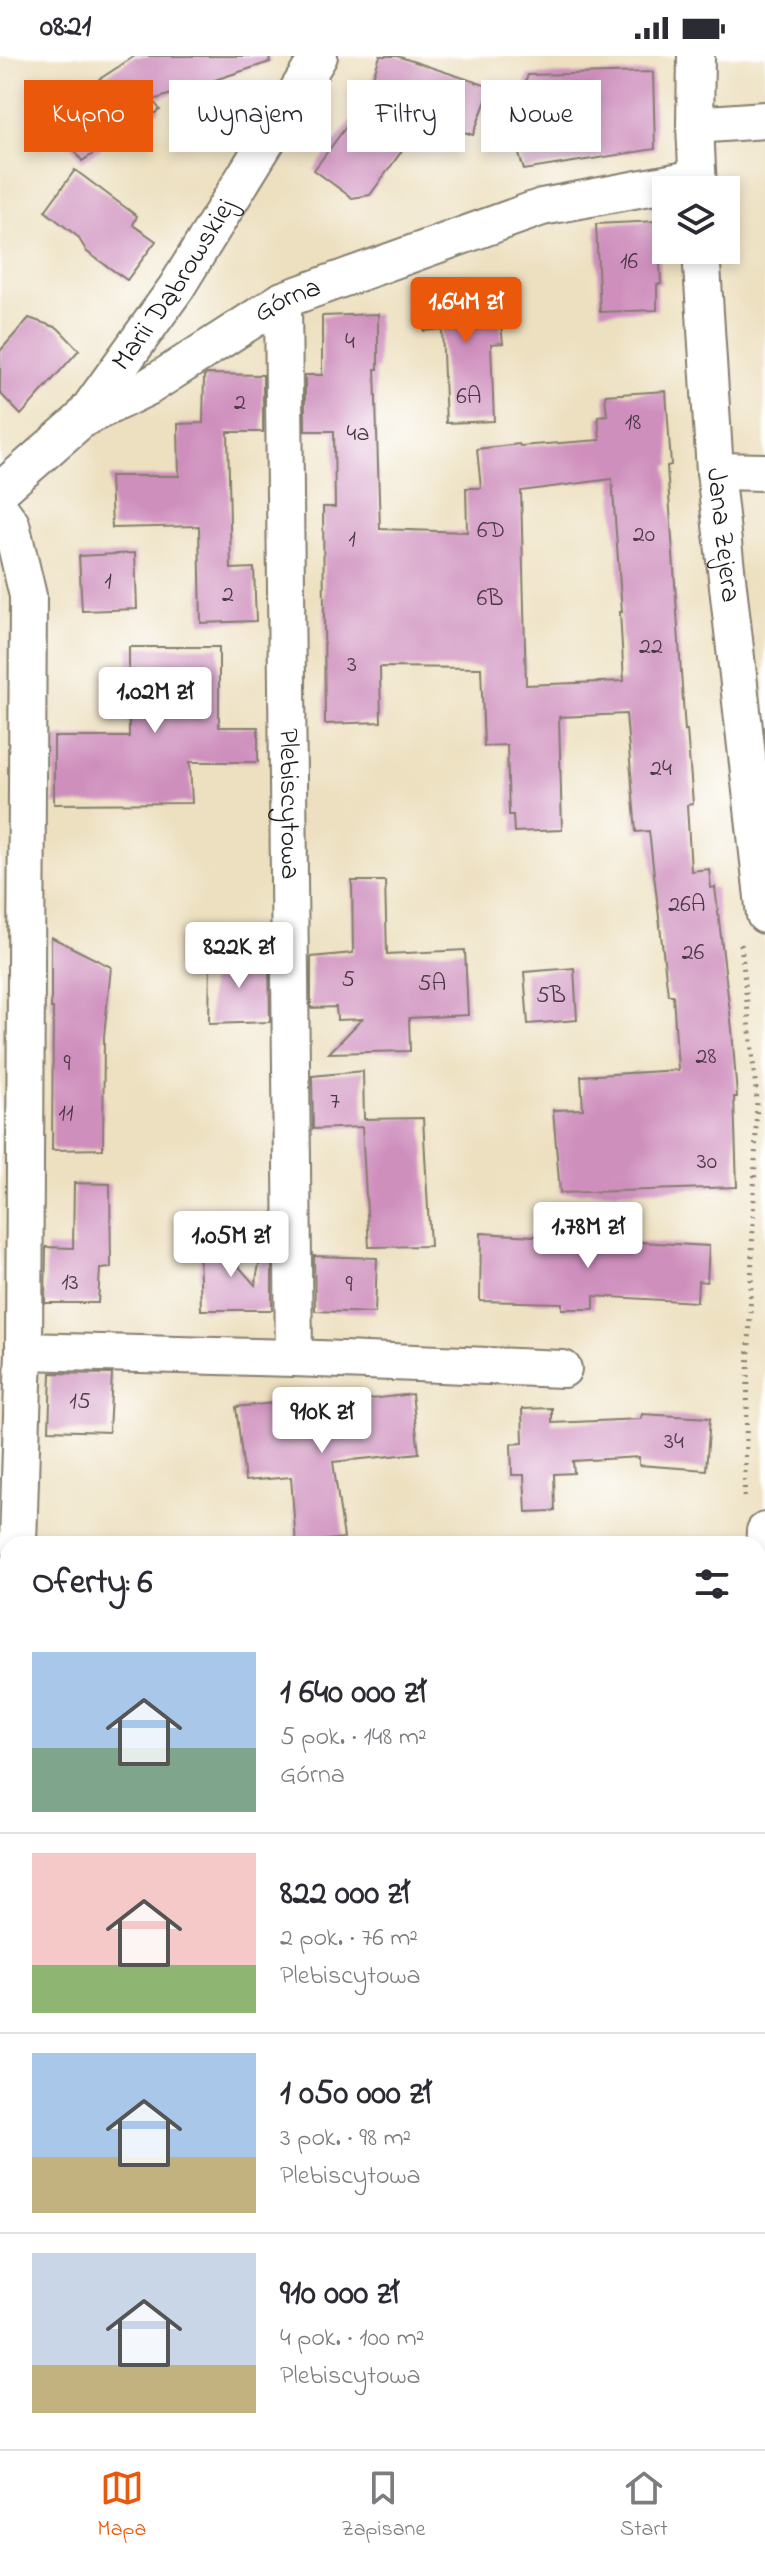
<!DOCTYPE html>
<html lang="pl">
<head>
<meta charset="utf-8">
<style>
	:root { --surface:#fff; --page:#f7f7f7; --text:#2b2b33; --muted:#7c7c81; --line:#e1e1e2; --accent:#ea580c }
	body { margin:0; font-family:"Indie Flower",sans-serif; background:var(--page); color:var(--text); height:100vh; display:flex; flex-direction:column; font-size:30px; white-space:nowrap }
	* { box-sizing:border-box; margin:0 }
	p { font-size:26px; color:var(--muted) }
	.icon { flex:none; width:44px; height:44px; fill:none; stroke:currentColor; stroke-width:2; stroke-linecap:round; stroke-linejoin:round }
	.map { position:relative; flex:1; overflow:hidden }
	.drawer { position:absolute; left:0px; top:1480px; width:766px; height:914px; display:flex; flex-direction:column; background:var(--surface); border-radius:24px 24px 0 0; box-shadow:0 4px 12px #0003 }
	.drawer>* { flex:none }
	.top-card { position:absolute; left:24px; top:24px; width:718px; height:72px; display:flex; gap:16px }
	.controls { position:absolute; left:652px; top:120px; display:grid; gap:16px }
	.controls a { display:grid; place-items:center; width:88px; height:88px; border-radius:0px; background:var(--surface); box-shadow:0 4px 12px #0003; font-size:40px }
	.price { position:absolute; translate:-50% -68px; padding:0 18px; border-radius:8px; background:#fff; color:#222; font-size:26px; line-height:52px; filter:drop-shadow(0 2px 4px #0008) }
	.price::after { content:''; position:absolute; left:50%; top:48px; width:24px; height:18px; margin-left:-12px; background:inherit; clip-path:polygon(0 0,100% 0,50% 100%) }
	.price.current { background:var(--accent); color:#fff }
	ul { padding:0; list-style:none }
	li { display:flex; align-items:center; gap:24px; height:200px; padding:0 32px }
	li+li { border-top:2px solid var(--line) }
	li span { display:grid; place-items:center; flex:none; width:224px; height:160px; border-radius:0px; color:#555 }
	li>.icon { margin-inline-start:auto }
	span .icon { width:96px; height:96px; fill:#fffc; stroke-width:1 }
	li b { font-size:34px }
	h2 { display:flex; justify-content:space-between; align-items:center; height:96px; padding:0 32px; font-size:34px }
	.chip { padding:0 28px; border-radius:0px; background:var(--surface); box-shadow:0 4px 12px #0003; font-size:28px; line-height:72px }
	.chip.current { background:var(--accent); color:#fff }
	.status { display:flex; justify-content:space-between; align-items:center; height:56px; padding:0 40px; background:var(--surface); direction:ltr }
	.status svg { height:22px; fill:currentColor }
	.menu { display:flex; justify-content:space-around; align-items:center; height:112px; border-top:2px solid var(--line); background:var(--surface); font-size:22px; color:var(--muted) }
	.menu a { display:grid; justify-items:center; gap:4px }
	.menu .current { color:var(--accent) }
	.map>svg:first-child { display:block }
	.green { fill:#b1c062; stroke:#666e3f; stroke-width:2 }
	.building { fill:#cf8fbd; fill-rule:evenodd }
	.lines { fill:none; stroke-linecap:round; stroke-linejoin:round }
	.minor-casing { stroke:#847e6e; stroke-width:40 }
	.path { stroke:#847e6e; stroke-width:5; stroke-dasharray:2 6; stroke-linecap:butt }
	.minor { stroke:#fff; stroke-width:36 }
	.labels { text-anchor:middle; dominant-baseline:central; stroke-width:8; stroke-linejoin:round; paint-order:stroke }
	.number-label { font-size:24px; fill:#493944 }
	.street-label { font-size:28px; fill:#1c1c1c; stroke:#fff }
</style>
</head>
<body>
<div class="status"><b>08:21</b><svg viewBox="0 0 49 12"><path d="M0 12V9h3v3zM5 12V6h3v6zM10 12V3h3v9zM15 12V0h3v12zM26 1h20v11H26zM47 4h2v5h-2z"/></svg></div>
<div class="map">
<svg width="765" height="2393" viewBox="0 0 765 2393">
	<rect width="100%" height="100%" fill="#fff"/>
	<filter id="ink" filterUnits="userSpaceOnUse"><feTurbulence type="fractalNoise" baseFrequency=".0125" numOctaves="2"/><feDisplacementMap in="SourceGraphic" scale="16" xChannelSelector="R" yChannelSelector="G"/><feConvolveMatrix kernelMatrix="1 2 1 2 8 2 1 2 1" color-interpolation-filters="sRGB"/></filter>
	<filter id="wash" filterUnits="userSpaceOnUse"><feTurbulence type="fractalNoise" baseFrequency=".006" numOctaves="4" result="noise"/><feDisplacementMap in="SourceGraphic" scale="32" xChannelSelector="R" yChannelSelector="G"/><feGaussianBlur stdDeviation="1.8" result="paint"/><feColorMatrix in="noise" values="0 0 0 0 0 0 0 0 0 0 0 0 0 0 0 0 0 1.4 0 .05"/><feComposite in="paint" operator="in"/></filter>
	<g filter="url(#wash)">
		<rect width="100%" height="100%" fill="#ede0c0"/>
		<path class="green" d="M8 2386H447L439 2393H0Z"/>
		<g id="blocks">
			<path class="building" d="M135 0H269L270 6 153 44 160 54 82 105 49 56Z
				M380 0H397L491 31 473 79 425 63 370 139 352 142 314 114 365 45Z
				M653 16 655 93 524 114 498 33 520 40 528 19Z
				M75 114 137 160 133 169 156 185 127 224 87 196 78 181 45 155Z
				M658 165 661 228H657V254L600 256 596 168Z
				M496 225 503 287 491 288 494 365 446 367 442 273 424 275 420 231Z
				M378 258V313H375L380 473 467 476 466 432H481L477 393 519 388 520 390 600 384 598 360 607 359 605 339 666 335 671 409 667 410 685 675 687 674 693 748 687 749 691 815 709 813 711 832 715 831 732 973 737 1041H734L737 1131 560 1137 553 1054 583 1053 581 1020 678 1014 673 939H668L649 775 636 776 626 658 559 661 562 774 514 776 513 759H509L507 689 484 690 481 612 380 611 381 666 325 668 323 451H335L334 375H305V319H322V260ZM612 423 622 556H620L624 625 526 629 521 435Z
				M29 262 58 272 79 294 21 359 0 337V295Z
				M207 318 263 319V376H228L231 513 254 512 256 565 201 567 199 470 112 472 110 420H179L178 368 203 367 204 320Z
				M135 497 137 553 82 555 79 500Z
				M129 591H219V671H258V706H190L192 747 54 748V681H129Z
				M352 825H385L387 898 465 894 468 959 409 962 410 995 329 997 362 963 337 964 336 951 311 952V901L353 897Z
				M51 881 111 911 104 980 103 1093 52 1094 53 952H51Z
				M210 901H269L270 966 209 968Z
				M574 912 577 964 528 968 524 916Z
				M363 1015 364 1063 423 1062 430 1190 369 1191 362 1071 313 1073 312 1020Z
				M74 1127 110 1128 111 1212 100 1213 98 1247H45L46 1191 73 1192Z
				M198 1164 255 1229 261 1198H272V1254H201Z
				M481 1177 709 1190 707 1226 698 1225 697 1246 594 1240V1253H562V1247L480 1245Z
				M314 1200 377 1202 375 1257 315 1255Z
				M51 1317 112 1318 109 1376 49 1374Z
				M412 1338 419 1397 333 1406 344 1482 296 1488 291 1421 245 1425 236 1351 284 1346 287 1375 356 1368 353 1345Z
				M552 1352V1367L641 1363 642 1358 710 1362 706 1414 639 1409V1401L573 1405 574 1417 554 1418 555 1455 526 1456 524 1419H512L511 1388 523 1387 522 1353Z"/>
		</g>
	</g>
	<g filter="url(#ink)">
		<use href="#blocks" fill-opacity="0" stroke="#847e6e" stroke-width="2"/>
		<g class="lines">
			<g class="minor-casing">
				<g id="minor">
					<path d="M696 0 695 69 698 134"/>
					<path d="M695 69 765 64"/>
					<path id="s1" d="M701 194 715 415 765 859"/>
					<path id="s2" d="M283 244 294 1302"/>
					<path id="s3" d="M82 363 148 331 283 244 542 151 697 122"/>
					<path d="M715 415 765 416"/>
					<path id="s4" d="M0 435 82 363 176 232 319 0"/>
					<path d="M0 453 11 468 28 540 24 1295 18 1488"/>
					<path d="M24 1295 294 1302 563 1313"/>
					<path d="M758 1619 765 1475"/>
					<path d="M758 2017H765"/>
					<path d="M758 2200 765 2239"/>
					<path d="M0 2393 4 2374 1 2114 4 2008 2 1972 8 1782"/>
					<path d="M396 2393 404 2386"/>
				</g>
			</g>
			<path class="path" d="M741 888 757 1044 744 1445
				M758 1929H765"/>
			<use href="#minor" class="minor"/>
		</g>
	</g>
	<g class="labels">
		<g class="number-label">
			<text x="629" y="206">16</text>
			<text x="350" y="286">4</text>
			<text x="469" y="341">6A</text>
			<text x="240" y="347">2</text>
			<text x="633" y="367">18</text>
			<text x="358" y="378">4a</text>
			<text x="491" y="475">6D</text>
			<text x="644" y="479">20</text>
			<text x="352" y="484">1</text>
			<text x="108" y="526">1</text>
			<text x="228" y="539">2</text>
			<text x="490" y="543">6B</text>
			<text x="651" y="591">22</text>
			<text x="352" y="609">3</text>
			<text x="661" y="713">24</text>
			<text x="687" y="849">26A</text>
			<text x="693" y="897">26</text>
			<text x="348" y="924">5</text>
			<text x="432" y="928">5A</text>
			<text x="551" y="940">5B</text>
			<text x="706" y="1001">28</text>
			<text x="67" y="1008">9</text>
			<text x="335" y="1046">7</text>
			<text x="66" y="1058">11</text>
			<text x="707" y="1106">30</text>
			<text x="70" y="1227">13</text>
			<text x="349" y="1229">9</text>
			<text x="80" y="1346">15</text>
			<text x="674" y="1386">34</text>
		</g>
		<g class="street-label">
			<text stroke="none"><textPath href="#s4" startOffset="272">Marii Dąbrowskiej</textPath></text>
			<text stroke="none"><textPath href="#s3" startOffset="238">Górna</textPath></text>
			<text stroke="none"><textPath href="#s1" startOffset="286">Jana Zejera</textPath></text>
			<text stroke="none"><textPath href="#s2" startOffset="504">Plebiscytowa</textPath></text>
		</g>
	</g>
</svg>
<div class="controls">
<a><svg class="icon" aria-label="layers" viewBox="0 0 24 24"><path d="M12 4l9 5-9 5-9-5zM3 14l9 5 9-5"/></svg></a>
</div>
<b class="price current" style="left:466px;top:289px">1.64M zł</b>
<b class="price" style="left:155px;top:679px">1.02M zł</b>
<b class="price" style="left:239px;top:934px">822K zł</b>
<b class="price" style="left:588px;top:1214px">1.78M zł</b>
<b class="price" style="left:231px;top:1223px">1.05M zł</b>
<b class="price" style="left:322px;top:1399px">910K zł</b>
<div class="top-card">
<a class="chip current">Kupno</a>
<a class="chip">Wynajem</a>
<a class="chip">Filtry</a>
<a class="chip">Nowe</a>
</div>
<section class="drawer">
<h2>Oferty: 6<svg class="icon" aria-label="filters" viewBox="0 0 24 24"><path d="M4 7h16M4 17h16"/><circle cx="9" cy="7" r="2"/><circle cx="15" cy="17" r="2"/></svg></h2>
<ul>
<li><span style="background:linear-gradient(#a9c7e8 60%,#7fa58c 0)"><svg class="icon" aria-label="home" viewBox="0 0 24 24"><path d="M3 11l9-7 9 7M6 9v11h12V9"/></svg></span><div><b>1 640 000 zł</b><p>5 pok. · 148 m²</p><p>Górna</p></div></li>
<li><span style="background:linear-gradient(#f6c9c9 70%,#8fb573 0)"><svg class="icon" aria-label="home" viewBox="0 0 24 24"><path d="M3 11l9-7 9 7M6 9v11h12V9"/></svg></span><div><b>822 000 zł</b><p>2 pok. · 76 m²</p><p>Plebiscytowa</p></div></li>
<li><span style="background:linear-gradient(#a9c7e8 65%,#c2b280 0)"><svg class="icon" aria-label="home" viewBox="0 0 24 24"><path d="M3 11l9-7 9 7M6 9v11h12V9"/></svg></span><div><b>1 050 000 zł</b><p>3 pok. · 98 m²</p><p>Plebiscytowa</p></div></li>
<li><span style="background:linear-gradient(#c9d6e8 70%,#c2b280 0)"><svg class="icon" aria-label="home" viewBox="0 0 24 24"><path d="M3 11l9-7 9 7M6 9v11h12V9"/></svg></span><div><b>910 000 zł</b><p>4 pok. · 100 m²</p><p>Plebiscytowa</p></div></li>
</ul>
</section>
</div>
<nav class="menu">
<a class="current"><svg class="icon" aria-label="map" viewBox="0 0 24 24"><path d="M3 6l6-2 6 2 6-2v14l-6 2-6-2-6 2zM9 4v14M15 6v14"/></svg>Mapa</a>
<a><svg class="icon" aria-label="saved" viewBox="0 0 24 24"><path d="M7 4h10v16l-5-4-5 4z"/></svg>Zapisane</a>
<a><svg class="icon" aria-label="home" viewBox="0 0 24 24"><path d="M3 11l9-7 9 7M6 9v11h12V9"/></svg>Start</a>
</nav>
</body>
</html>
